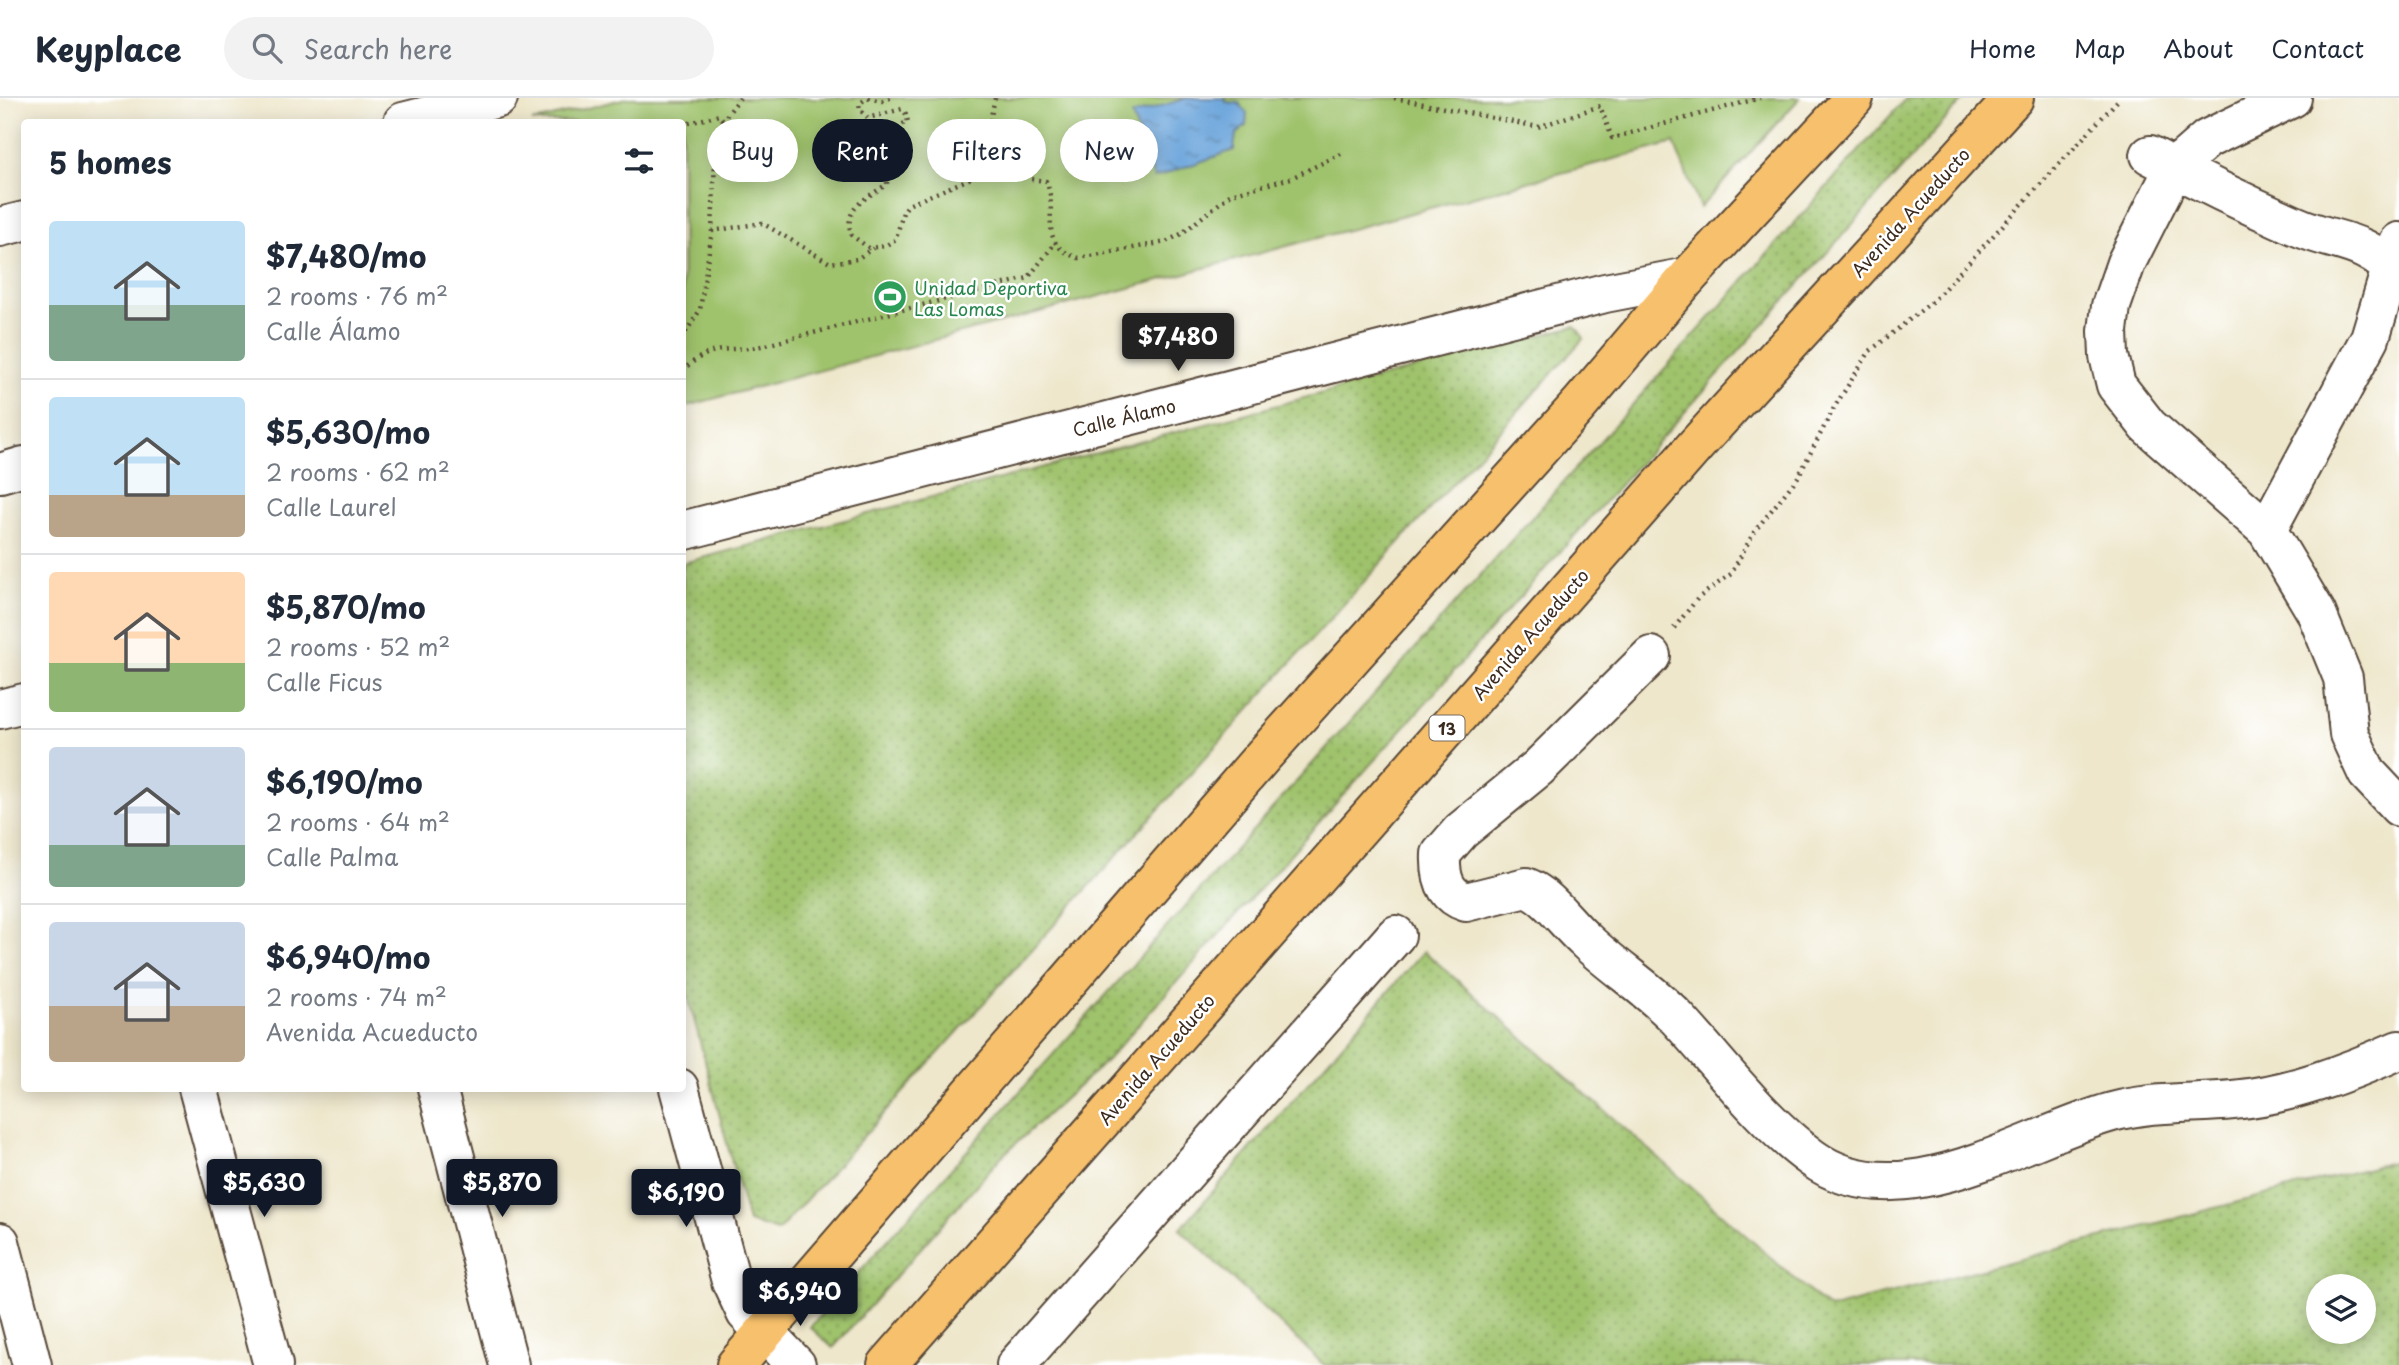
<!DOCTYPE html>
<html lang="en">
<head>
<meta charset="utf-8">
<style>
	:root { --surface:#fff; --page:#f2f2f3; --text:#1f2937; --muted:#747a83; --line:#e0e1e3; --accent:#111827 }
	body { margin:0; font-family:"Playpen Sans",sans-serif; background:var(--page); color:var(--text); height:100vh; display:flex; flex-direction:column; font-size:26px; white-space:nowrap }
	* { box-sizing:border-box; margin:0 }
	p { font-size:23px; color:var(--muted) }
	.icon { flex:none; width:38px; height:38px; fill:none; stroke:currentColor; stroke-width:2; stroke-linecap:round; stroke-linejoin:round }
	.map { position:relative; flex:1; overflow:hidden }
	.sheet { position:absolute; left:21px; top:21px; width:665px; height:973px; display:flex; flex-direction:column; background:var(--surface); border-radius:7px; box-shadow:0 4px 18px #0003 }
	.sheet>* { flex:none }
	.top-card { position:absolute; left:707px; top:21px; width:665px; height:63px; display:flex; gap:14px }
	.controls { position:absolute; left:2306px; top:1176px; display:grid; gap:14px }
	.controls a { display:grid; place-items:center; width:70px; height:70px; border-radius:50%; background:var(--surface); box-shadow:0 4px 18px #0003; font-size:35px }
	.price { position:absolute; translate:-50% -60px; padding:0 16px; border-radius:7px; background:var(--accent); color:#fff; font-size:23px; line-height:46px; filter:drop-shadow(0 2px 4px #0008) }
	.price::after { content:''; position:absolute; left:50%; top:42px; width:21px; height:16px; margin-left:-10px; background:inherit; clip-path:polygon(0 0,100% 0,50% 100%) }
	.price.current { background:#222; color:#fff }
	ul { padding:0; list-style:none }
	li { display:flex; align-items:center; gap:21px; height:175px; padding:0 28px }
	li+li { border-top:2px solid var(--line) }
	li span { display:grid; place-items:center; flex:none; width:196px; height:140px; border-radius:7px; color:#555 }
	li>.icon { margin-inline-start:auto }
	span .icon { width:84px; height:84px; fill:#fffc; stroke-width:1 }
	li b { font-size:30px }
	h2 { display:flex; justify-content:space-between; align-items:center; height:84px; padding:0 28px; font-size:30px }
	.chip { padding:0 24px; border-radius:32px; background:var(--surface); box-shadow:0 4px 18px #0003; font-size:24px; line-height:63px }
	.chip.current { background:var(--accent); color:#fff }
	header { display:flex; align-items:center; gap:42px; box-sizing:border-box; height:98px; padding:0 35px; background:var(--surface); border-bottom:2px solid var(--line) }
	header strong { font-size:33px }
	nav { display:flex; gap:38px; margin-inline-start:auto; font-size:24px }
	.search { width:490px; height:63px; background:var(--page); display:flex; align-items:center; gap:18px; box-sizing:border-box; padding:0 24px; border-radius:38px; color:var(--muted); font-size:26px }
	.map>svg:first-child { display:block }
	.green { fill:url(#green-dots); stroke:#6d7645; stroke-width:2; fill-rule:evenodd }
	.pitch { fill:#9fc26c; stroke:#6d7645; stroke-width:2 }
	.water { fill:url(#water-ripples); stroke:#54687c; stroke-width:2 }
	.lines { fill:none; stroke-linecap:round; stroke-linejoin:round }
	.minor-casing { stroke:#564638; stroke-width:42 }
	.major-casing { stroke:#564638; stroke-width:42 }
	.path { stroke:#564638; stroke-width:4.5; stroke-dasharray:2 5; stroke-linecap:butt }
	.minor { stroke:#fff; stroke-width:38 }
	.major { stroke:#f7c06c; stroke-width:38 }
	.labels { text-anchor:middle; dominant-baseline:central; stroke-width:5; stroke-linejoin:round; paint-order:stroke }
	.shield { fill:#fff; stroke:#766a62; stroke-width:2 }
	.shield-label { font-size:16px; font-weight:bold; fill:#3b2a1e }
	.street-label { font-size:18px; fill:#3b2a1e; stroke:#fff }
	.leisure-label { font-size:18px; fill:#27864d; stroke:#fff; text-anchor:start }
</style>
</head>
<body>
<header>
<strong>Keyplace</strong>
<div class="search"><svg class="icon" aria-label="search" viewBox="0 0 24 24"><circle cx="10" cy="10" r="6"/><path d="M15 15l6 6"/></svg>Search here</div>
<nav><a>Home</a><a>Map</a><a>About</a><a>Contact</a></nav>
</header>
<div class="map">
<svg width="2399" height="1267" viewBox="0 0 2399 1267">
	<defs>
		<pattern id="green-dots" width="8" height="8" patternUnits="userSpaceOnUse" patternTransform="scale(1.75)"><rect width="8" height="8" fill="#9fc26c"/><path d="M2 2h.1M6 6h.1" fill="none" stroke="#839e58" stroke-width="1.8" stroke-linecap="round"/></pattern>
		<pattern id="water-ripples" width="26" height="14" patternUnits="userSpaceOnUse" patternTransform="scale(1.75)"><rect width="26" height="14" fill="#6ca5db"/><path d="M2 4q2-2 4 0t4 0M15 11q2-2 4 0t4 0" fill="none" stroke="#5a87b1"/></pattern>
	</defs>
	<rect width="100%" height="100%" fill="#fff"/>
	<filter id="ink" filterUnits="userSpaceOnUse"><feTurbulence type="fractalNoise" baseFrequency=".0143" numOctaves="2"/><feDisplacementMap in="SourceGraphic" scale="14" xChannelSelector="R" yChannelSelector="G"/><feConvolveMatrix kernelMatrix="1 2 1 2 8 2 1 2 1" color-interpolation-filters="sRGB"/></filter>
	<filter id="wash" filterUnits="userSpaceOnUse"><feTurbulence type="fractalNoise" baseFrequency=".00686" numOctaves="4" result="noise"/><feDisplacementMap in="SourceGraphic" scale="28" xChannelSelector="R" yChannelSelector="G"/><feGaussianBlur stdDeviation="1.57" result="paint"/><feColorMatrix in="noise" values="0 0 0 0 0 0 0 0 0 0 0 0 0 0 0 0 0 1.4 0 .05"/><feComposite in="paint" operator="in"/></filter>
	<g filter="url(#wash)">
		<rect width="100%" height="100%" fill="#eee7cc"/>
		<path class="green" d="M1906 0H1965L1107 962 1001 1059 833 1250 810 1229Z
			M1575 228 1584 240 778 1133 748 1124 683 880V465Z
			M1424 853 1829 1211 2399 1062V1267H1324L1180 1131ZM2364 1188V1234H2319V1188Z"/>
		<path class="pitch" d="M627 0H1800L1700 110 1674 45 683 309 682 24H532Z"/>
		<path class="water" d="M1187 0H1223L1226 4 1239 5 1247 15 1246 28 1236 36 1234 52 1154 80 1132 17Z"/>
	</g>
	<g filter="url(#ink)">
		<g class="lines">
			<g class="minor-casing">
				<path id="minor" d="M2292 0 2207 41 2174 70 2126 165 2111 208 2108 233 2109 258 2116 287 2148 328 2267 432 2316 514 2343 580 2349 636 2367 675 2399 709
					M403 24 498 0
					M2150 57C2197 82 2246 106 2294 127 2339 147 2360 138 2399 177
					M0 129 24 123
					M0 375 24 368
					M2267 432 2370 240 2399 144
					M682 433 1605 195 1688 179
					M1651 558 1538 670 1461 733 1441 756C1440 778 1444 797 1466 804L1526 789C1549 798 1566 825 1584 841 1613 869 1649 891 1677 920 1719 965 1762 1024 1812 1060 1900 1124 2024 1038 2112 1014 2152 1003 2192 1006 2233 1002 2289 997 2347 975 2399 952
					M0 611 24 605
					M198 990 273 1267
					M437 990 509 1267
					M679 990 731 1183 746 1215 796 1267
					M0 1144 32 1267
					M1016 1267 1396 837"/>
			</g>
			<g class="major-casing">
				<path id="major" d="M736 1267 1263 658 1580 306 1688 179 1854 0
					M887 1267 1697 346 2014 0"/>
			</g>
			<path class="path" d="M890 0 882 3 867 0 859 6 860 12 868 20 902 11 906 16 908 24 857 43 853 48 858 64 879 70 887 80V86C868 100 843 108 851 137L869 150 885 148 896 141 903 114 908 107 969 81 987 36
				M995 0 987 36 1025 59 1030 81 1046 83C1060 114 1034 146 1079 160L1166 144 1181 136 1231 96 1291 80 1341 56
				M1394 0 1538 29 1600 8 1612 40 1760 0
				M682 27 719 17 723 22
				M712 133 762 125 830 165 857 161 873 150
				M682 240 700 212 712 133 716 38 723 22 740 0
				M682 273C715 242 729 256 766 247L1028 180 1056 144
				M1674 530 1698 500 1731 476 1754 434 1798 379 1835 308 1870 253 1933 203 2120 0"/>
			<use href="#minor" class="minor"/>
			<use href="#major" class="major"/>
		</g>
	</g>
	<defs>
		<g id="stadium-disc" transform="scale(1.75)"><circle r="9.5" fill="#2e9e5b" stroke="#fff"/><path d="M0-5a6.5 5 0 1 0 0 10a6.5 5 0 1 0 0-10ZM-3.5-1.8h7v3.6h-7Z" fill="#fff"/></g>
	</defs>
	<g fill-rule="evenodd">
		<use href="#stadium-disc" x="890" y="199"/>
	</g>
	<g class="labels">
		<rect class="shield" x="1429.5" y="617.5" width="35" height="25" rx="5"/>
		<g class="shield-label">
			<text x="1447" y="630">13</text>
		</g>
		<g class="street-label">
			<text transform="translate(1910 114) rotate(-48)">Avenida Acueducto</text>
			<text transform="translate(1124 319) rotate(-14)">Calle Álamo</text>
			<text transform="translate(1530 536) rotate(-49)">Avenida Acueducto</text>
			<text transform="translate(1156 961) rotate(-49)">Avenida Acueducto</text>
		</g>
		<g class="leisure-label">
			<text x="914" y="189">Unidad Deportiva<tspan x="914" dy="21">Las Lomas</tspan></text>
		</g>
	</g>
</svg>
<div class="controls">
<a><svg class="icon" aria-label="layers" viewBox="0 0 24 24"><path d="M12 4l9 5-9 5-9-5zM3 14l9 5 9-5"/></svg></a>
</div>
<b class="price current" style="left:1178px;top:275px">$7,480</b>
<b class="price" style="left:264px;top:1121px">$5,630</b>
<b class="price" style="left:502px;top:1121px">$5,870</b>
<b class="price" style="left:686px;top:1131px">$6,190</b>
<b class="price" style="left:800px;top:1230px">$6,940</b>
<div class="top-card">
<a class="chip">Buy</a>
<a class="chip current">Rent</a>
<a class="chip">Filters</a>
<a class="chip">New</a>
</div>
<section class="sheet">
<h2>5 homes<svg class="icon" aria-label="filters" viewBox="0 0 24 24"><path d="M4 7h16M4 17h16"/><circle cx="9" cy="7" r="2"/><circle cx="15" cy="17" r="2"/></svg></h2>
<ul>
<li><span style="background:linear-gradient(#bfe0f5 60%,#7fa58c 0)"><svg class="icon" aria-label="home" viewBox="0 0 24 24"><path d="M3 11l9-7 9 7M6 9v11h12V9"/></svg></span><div><b>$7,480/mo</b><p>2 rooms · 76 m²</p><p>Calle Álamo</p></div></li>
<li><span style="background:linear-gradient(#bfe0f5 70%,#b9a48a 0)"><svg class="icon" aria-label="home" viewBox="0 0 24 24"><path d="M3 11l9-7 9 7M6 9v11h12V9"/></svg></span><div><b>$5,630/mo</b><p>2 rooms · 62 m²</p><p>Calle Laurel</p></div></li>
<li><span style="background:linear-gradient(#ffd9b3 65%,#8fb573 0)"><svg class="icon" aria-label="home" viewBox="0 0 24 24"><path d="M3 11l9-7 9 7M6 9v11h12V9"/></svg></span><div><b>$5,870/mo</b><p>2 rooms · 52 m²</p><p>Calle Ficus</p></div></li>
<li><span style="background:linear-gradient(#c9d6e8 70%,#7fa58c 0)"><svg class="icon" aria-label="home" viewBox="0 0 24 24"><path d="M3 11l9-7 9 7M6 9v11h12V9"/></svg></span><div><b>$6,190/mo</b><p>2 rooms · 64 m²</p><p>Calle Palma</p></div></li>
<li><span style="background:linear-gradient(#c9d6e8 60%,#b9a48a 0)"><svg class="icon" aria-label="home" viewBox="0 0 24 24"><path d="M3 11l9-7 9 7M6 9v11h12V9"/></svg></span><div><b>$6,940/mo</b><p>2 rooms · 74 m²</p><p>Avenida Acueducto</p></div></li>
</ul>
</section>
</div>
</body>
</html>
